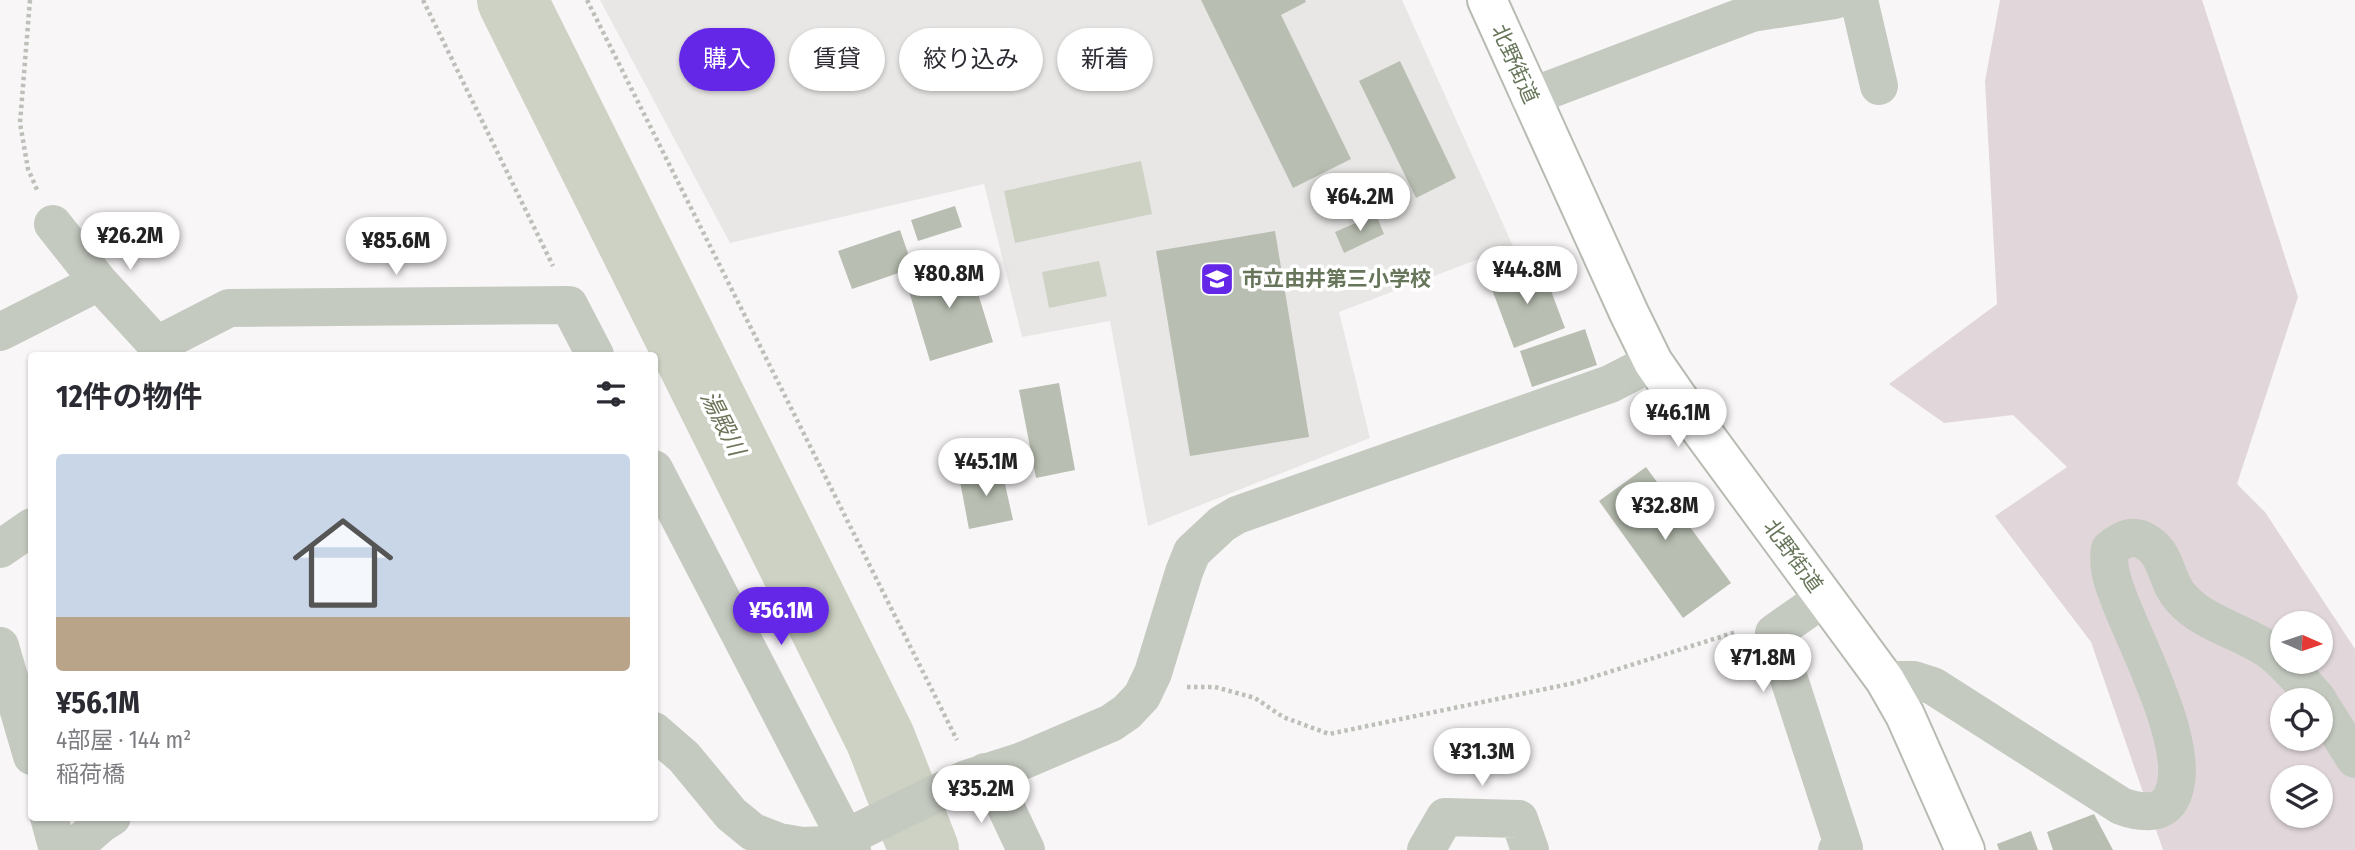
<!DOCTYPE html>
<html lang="ja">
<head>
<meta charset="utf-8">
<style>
	:root { --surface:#fff; --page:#f7f7f7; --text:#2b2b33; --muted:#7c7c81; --line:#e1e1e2; --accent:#6427e7 }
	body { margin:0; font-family:"Fira Sans Condensed","Noto Sans JP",sans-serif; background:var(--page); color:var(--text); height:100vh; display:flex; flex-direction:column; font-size:26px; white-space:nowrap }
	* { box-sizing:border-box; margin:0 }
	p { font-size:23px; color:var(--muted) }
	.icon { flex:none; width:38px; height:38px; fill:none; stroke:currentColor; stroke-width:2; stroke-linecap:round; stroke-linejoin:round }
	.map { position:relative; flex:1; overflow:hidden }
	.details { position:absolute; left:28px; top:352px; width:630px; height:469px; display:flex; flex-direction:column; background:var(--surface); border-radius:7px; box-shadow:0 2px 5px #0004 }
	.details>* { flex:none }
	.top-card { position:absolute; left:679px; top:28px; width:665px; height:63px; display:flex; gap:14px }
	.needle { width:46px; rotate:93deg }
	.buttons { position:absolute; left:2270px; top:611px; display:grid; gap:14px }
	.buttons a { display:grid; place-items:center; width:63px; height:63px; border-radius:50%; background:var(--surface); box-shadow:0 2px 5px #0004; font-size:35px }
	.price { position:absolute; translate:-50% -60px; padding:0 16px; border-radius:24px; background:#fff; color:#222; font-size:23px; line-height:46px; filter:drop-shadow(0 2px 4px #0008) }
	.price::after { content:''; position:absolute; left:50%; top:42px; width:21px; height:16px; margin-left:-10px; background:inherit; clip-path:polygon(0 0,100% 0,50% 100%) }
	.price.current { background:var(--accent); color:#fff }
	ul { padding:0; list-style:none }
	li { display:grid; align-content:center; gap:14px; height:371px; padding:0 28px }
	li+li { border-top:2px solid var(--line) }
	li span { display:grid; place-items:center; height:217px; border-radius:7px; color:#555 }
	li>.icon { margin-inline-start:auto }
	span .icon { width:126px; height:126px; fill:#fffc; stroke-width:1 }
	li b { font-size:30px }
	h2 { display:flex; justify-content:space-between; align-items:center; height:84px; padding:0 28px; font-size:30px }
	.tag { padding:0 24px; border-radius:32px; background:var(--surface); box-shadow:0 2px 5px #0004; font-size:24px; line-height:63px }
	.tag.current { background:var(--accent); color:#fff }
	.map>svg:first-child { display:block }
	.built { fill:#e8e7e6 }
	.green { fill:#e1d7da; fill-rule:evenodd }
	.water { fill:#cdd2c4 }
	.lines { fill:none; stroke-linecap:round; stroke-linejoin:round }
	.river { stroke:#cdd2c4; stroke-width:70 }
	.building { fill:#b8beb1 }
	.major-casing { stroke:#b7bcb3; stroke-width:42 }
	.path { stroke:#bcc0b9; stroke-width:4.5; stroke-dasharray:3.5 3.5; stroke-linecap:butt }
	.minor { stroke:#c5cac1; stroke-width:38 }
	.major { stroke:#fff; stroke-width:38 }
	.labels { text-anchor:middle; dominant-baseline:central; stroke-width:7; stroke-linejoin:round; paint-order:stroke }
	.street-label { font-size:21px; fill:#67765a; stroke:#fff }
	.poi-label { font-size:21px; font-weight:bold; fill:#67765a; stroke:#fff; text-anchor:start }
	.water-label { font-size:23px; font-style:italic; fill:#6b7458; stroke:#fff }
</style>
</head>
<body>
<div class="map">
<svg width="2355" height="850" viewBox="0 0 2355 850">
	<rect width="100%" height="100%" fill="#f9f6f8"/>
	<path class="built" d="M600 0H1402L1513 246 1339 312 1370 438 1148 526 1110 321 1022 337 984 184 730 243Z"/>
	<path class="green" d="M2000 0H2202L2298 297 2237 484 2265 512 2355 649V850H2163L2091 642 1995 516 2067 467 2013 415 1944 423 1889 384 1997 304 1985 81ZM2282 623H2320V662H2282ZM2282 700H2320V738H2282ZM2282 777H2320V816H2282Z"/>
	<path class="water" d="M1141 161 1152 214 1015 243 1004 191Z
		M1099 261 1107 296 1049 308 1042 272Z"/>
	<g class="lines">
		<path class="river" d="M512 0 880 738 924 850"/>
	</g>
	<path class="building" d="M1201 0H1305L1306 2 1281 15 1351 159 1293 188Z
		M1400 61 1456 178 1416 198 1359 81Z
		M955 206 962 227 918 241 911 220Z
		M1376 214 1384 234 1344 253 1335 232Z
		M900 230 913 268 852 289 838 251Z
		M1275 231 1309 437 1190 456 1156 251Z
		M967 258 993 342 930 361 905 278Z
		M1541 264 1565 328 1514 348 1490 284Z
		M1585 329 1597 365 1532 387 1520 351Z
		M1059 383 1075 470 1036 478 1019 390Z
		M1001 466 1013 520 969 529 959 476Z
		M1646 467 1731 583 1683 618 1599 501Z
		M2094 814 2113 850H2053L2047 832Z
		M2031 831 2038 850H1999L1997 844Z"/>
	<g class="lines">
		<g class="major-casing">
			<path id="major" d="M1487 0 1629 313 1653 362 1687 411 1885 680 1905 715 1965 850"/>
		</g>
		<path class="path" d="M30 0 20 123 28 169 38 192
			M423 0 553 266
			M587 0 957 740
			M1187 687H1215L1255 698 1283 717 1329 734 1574 683 1736 632"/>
		<path class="minor" d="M1859 0 1879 86
			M1530 97 1752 13 1835 0
			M53 224 99 282 166 355
			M0 332 99 282
			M157 345 229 308 569 305 595 355
			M654 469 852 850
			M0 549 32 527
			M1824 598 1774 633 1844 848 1837 850
			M0 646 32 756
			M1885 680H1914L1933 686 2121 806C2137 812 2160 816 2170 800 2198 755 2134 642 2118 596 2112 580 2107 565 2110 549 2123 539 2133 533 2148 543 2167 555 2166 582 2181 598 2206 626 2244 631 2273 653 2290 667 2304 684 2318 700
			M2320 704 2355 759
			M654 731 684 757 731 814 753 832 779 842 802 846 825 845 847 837 966 779 1022 761 1111 723 1127 712 1142 696 1153 673 1184 572 1192 552 1222 524 1237 515 1610 384 1653 362
			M985 772 1000 795 1026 850
			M49 817 58 850
			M71 850 101 824 112 817
			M1426 850 1445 817 1519 819 1530 850"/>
		<use href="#major" class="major"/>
	</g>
	<defs>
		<g id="school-square" transform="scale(1.75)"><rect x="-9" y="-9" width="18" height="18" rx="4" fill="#6427e7" stroke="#fff"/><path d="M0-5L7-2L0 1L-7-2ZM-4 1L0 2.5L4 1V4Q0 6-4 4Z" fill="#fff"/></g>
	</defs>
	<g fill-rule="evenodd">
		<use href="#school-square" x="1217" y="279"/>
	</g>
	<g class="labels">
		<g class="street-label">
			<text transform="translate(1515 64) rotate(66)">北野街道</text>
			<text transform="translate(1793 556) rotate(54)">北野街道</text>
		</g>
		<g class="poi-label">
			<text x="1242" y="279">市立由井第三小学校</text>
		</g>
		<g class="water-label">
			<text transform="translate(723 423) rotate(63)">湯殿川</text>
		</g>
	</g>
</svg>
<div class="buttons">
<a><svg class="needle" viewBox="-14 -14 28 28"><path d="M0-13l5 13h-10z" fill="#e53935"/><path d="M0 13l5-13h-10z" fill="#7c7c81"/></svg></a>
<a><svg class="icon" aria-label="locate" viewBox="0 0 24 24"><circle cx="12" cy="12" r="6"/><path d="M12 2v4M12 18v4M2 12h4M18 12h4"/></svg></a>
<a><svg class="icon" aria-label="layers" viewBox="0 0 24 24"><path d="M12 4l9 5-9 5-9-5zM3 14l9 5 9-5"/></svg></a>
</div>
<b class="price" style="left:1360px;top:233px">¥64.2M</b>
<b class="price" style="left:130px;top:272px">¥26.2M</b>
<b class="price" style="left:396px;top:277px">¥85.6M</b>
<b class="price" style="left:1527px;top:306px">¥44.8M</b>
<b class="price" style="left:949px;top:310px">¥80.8M</b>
<b class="price" style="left:1678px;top:449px">¥46.1M</b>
<b class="price" style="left:986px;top:498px">¥45.1M</b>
<b class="price" style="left:1665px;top:542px">¥32.8M</b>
<b class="price current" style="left:781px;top:647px">¥56.1M</b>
<b class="price" style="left:1763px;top:694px">¥71.8M</b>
<b class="price" style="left:1482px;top:788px">¥31.3M</b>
<b class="price" style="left:981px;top:825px">¥35.2M</b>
<div class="top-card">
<a class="tag current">購入</a>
<a class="tag">賃貸</a>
<a class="tag">絞り込み</a>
<a class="tag">新着</a>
</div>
<section class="details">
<h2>12件の物件<svg class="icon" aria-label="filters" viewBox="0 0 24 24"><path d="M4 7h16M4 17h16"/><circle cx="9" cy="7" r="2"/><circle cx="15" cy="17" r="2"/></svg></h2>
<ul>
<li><span style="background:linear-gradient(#c9d6e8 75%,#b9a48a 0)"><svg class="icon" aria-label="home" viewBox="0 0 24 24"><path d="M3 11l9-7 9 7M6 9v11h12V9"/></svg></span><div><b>¥56.1M</b><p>4部屋 · 144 m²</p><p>稲荷橋</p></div></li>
</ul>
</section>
</div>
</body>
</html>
